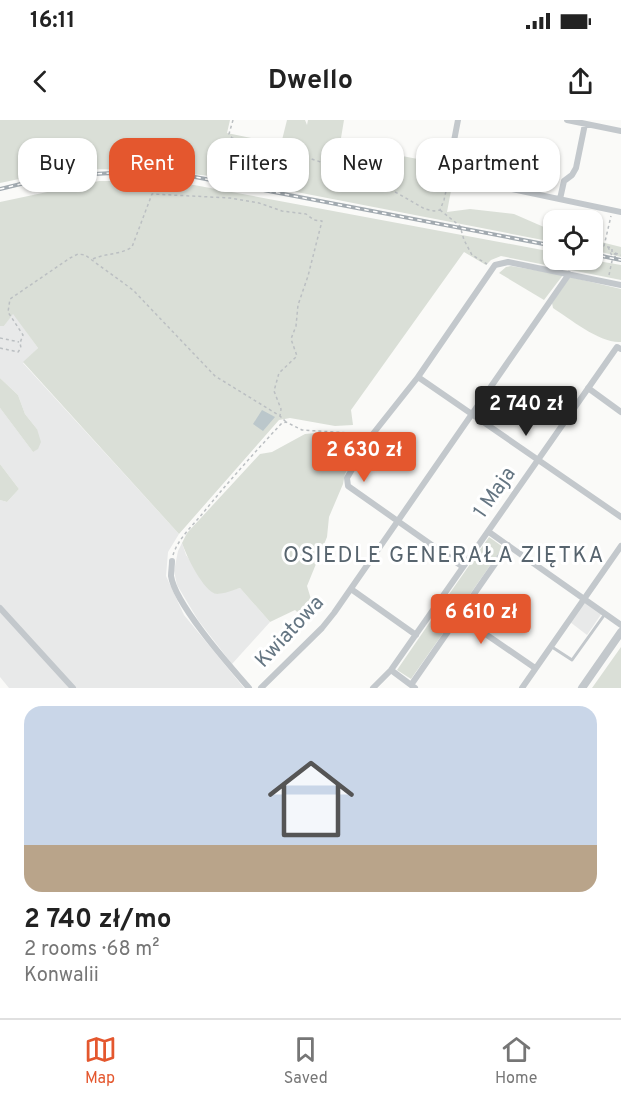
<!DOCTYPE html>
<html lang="en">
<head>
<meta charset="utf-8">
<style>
	:root { --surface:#fff; --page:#f6f6f6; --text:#222; --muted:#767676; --line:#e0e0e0; --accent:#e4572e }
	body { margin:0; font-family:Overpass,sans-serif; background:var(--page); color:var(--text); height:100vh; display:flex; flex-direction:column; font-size:22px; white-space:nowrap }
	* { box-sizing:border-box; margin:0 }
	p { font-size:20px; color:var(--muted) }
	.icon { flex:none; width:33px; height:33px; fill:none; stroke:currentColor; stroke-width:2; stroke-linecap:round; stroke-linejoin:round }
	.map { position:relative; height:568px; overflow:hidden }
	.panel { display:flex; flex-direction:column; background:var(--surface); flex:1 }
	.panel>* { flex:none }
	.top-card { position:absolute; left:18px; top:18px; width:585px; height:54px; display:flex; gap:12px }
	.tools { position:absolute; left:543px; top:90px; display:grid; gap:12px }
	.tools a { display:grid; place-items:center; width:60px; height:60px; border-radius:12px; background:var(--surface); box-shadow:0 2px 4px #0004; font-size:30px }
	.price { position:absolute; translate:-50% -51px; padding:0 14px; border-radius:6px; background:var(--accent); color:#fff; font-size:20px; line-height:39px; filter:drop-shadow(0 2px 3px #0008) }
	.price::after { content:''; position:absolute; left:50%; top:36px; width:18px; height:14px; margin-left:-9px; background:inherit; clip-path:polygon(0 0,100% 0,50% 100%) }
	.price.current { background:#222; color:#fff }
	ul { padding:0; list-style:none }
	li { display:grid; align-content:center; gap:12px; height:318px; padding:0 24px }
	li+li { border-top:2px solid var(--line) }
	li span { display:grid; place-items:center; height:186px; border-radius:18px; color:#555 }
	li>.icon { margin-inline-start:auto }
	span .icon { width:108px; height:108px; fill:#fffc; stroke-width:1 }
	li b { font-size:26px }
	.pill { padding:0 21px; border-radius:18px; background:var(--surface); box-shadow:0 2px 4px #0004; font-size:21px; line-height:54px }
	.pill.current { background:var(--accent); color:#fff }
	.status { display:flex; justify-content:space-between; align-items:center; height:42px; padding:0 30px; background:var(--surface); direction:ltr }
	.status svg { height:16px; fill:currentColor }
	header { display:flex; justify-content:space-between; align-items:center; height:78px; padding:0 24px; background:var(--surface); font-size:27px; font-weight:700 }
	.dock { display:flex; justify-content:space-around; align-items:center; height:84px; border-top:2px solid var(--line); background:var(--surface); font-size:16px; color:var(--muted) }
	.dock a { display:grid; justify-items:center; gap:3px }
	.dock .current { color:var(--accent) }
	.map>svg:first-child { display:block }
	.built { fill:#e8e9e9 }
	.green { fill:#dadfd7 }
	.water { fill:#bbc7cb }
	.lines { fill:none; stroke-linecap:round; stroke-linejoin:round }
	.path { stroke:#bbbfc2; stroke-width:1.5; stroke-dasharray:3 3; stroke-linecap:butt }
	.service { stroke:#c3c8cc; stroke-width:3 }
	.minor { stroke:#c3c8cc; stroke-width:6 }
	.tertiary { stroke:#c3c8cc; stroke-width:8 }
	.rail-casing { stroke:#a2aab0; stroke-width:4 }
	.rail { stroke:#fff; stroke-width:1.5; stroke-dasharray:4.5; stroke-linecap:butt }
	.labels { text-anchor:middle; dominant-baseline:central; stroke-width:6; stroke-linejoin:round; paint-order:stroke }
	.street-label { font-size:21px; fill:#657683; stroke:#fff }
	.neighbourhood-label { font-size:22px; letter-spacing:1.5px; fill:#57646e; stroke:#fff }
</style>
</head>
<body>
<div class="status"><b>16:11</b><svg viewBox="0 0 49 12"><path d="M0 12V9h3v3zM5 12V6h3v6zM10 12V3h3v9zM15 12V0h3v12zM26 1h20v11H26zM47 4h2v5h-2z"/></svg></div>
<header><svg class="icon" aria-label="back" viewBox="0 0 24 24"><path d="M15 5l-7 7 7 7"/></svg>Dwello<svg class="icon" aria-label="share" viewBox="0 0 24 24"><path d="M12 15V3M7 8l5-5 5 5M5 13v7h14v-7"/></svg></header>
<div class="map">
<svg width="621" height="568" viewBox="0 0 621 568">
	<rect width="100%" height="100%" fill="#fafaf8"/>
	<path class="built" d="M13 193 38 228 23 243 179 414 168 432 166 456 184 495 244 568H9L0 557V380L7 382 19 369 0 344V288L33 332 37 309 25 294 18 275 0 258V206H4Z
		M182 423 186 435 213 472 217 474 240 468 270 502 232 544 198 500 177 465 174 451 178 431Z
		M585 481 602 493 587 515 570 502Z"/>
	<path class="green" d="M0 0H230L227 13 281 24 287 0H305L307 5 308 0H344L341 18 382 26 381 32 444 44 453 60 447 92 470 89 514 94 553 111V122L220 57 152 50 81 49 43 54 0 63Z
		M99 61H151L194 65 553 132 554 140H592L621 145V160L501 136 491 140 486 145 464 132 351 290 353 305 335 306 290 298 279 300 179 414 23 242 38 228 13 194 4 206H0V82Z
		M593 120 621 127V137L593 130Z
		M511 146 563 155 544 180 499 153 506 147Z
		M570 157 621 169V222C601 224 570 199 553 188L552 183Z
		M0 258 18 275 25 294 37 309 41 322 38 329 33 332 0 288Z
		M327 312 366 317 345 354 343 364 329 397 327 417 307 466 314 489 305 499 295 490 270 502 240 468C234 470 223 474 217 474 204 473 186 435 182 423L187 413 260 334 272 332 305 314Z
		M0 344 19 369 7 382 0 380Z
		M489 417 503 427 459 490 445 480Z
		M441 486 455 496 411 559 397 550Z
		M621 527V568H592Z"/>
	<path class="water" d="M262 290 275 297 263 311 253 304Z"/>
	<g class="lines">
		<path class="path" d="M233 0 229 14 232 18 297 34 374 60 425 89 434 91 440 90 444 80 448 62
			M440 90 460 106 464 120 472 135 487 144
			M608 127 612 136 616 137
			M615 133 621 135
			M93 139C106 133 120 135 132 127L152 74 230 78 259 83 282 91 306 94 314 100 322 101 308 156 298 185 296 206 291 219 297 236 279 253 274 271 281 289 280 296
			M609 155 612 141H615L617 135 612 133V128L604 126 611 96
			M0 218 19 222
			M0 228 18 232 21 228 20 223 23 215 8 192 10 179 70 138 78 134 85 135 133 170 215 256 280 296 286 302
			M173 435C178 419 192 406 203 393 228 362 254 333 281 304L286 302 302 310 365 314"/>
		<path class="service" d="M552 527 572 540 605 494"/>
		<path class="minor" d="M458 0 448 52 450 56 621 92
			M567 0 621 11
			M560 79 564 61 572 55 576 48 585 4
			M418 257 621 397
			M588 268 621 292
			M489 412 621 505
			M172 441C172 446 171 451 171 456 175 484 229 545 249 568
			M463 447 348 366 347 358 372 315 418 257 495 145 508 142 621 165
			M351 469 416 515
			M439 482 535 548
			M0 488 73 568
			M391 550 415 568
			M411 565 508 425
			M261 568 322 508 334 493 569 154
			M373 568 391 550 617 227 621 229
			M522 568 621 426"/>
		<path class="tertiary" d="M582 568 621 512"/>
		<g class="rail-casing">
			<path id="rail" d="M0 69 37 60 75 55 113 53 190 56 554 126
				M592 134 621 140"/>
		</g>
		<use href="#rail" class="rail"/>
	</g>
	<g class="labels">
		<g class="street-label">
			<text transform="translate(495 373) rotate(-55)">1 Maja</text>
			<text transform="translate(290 512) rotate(-47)">Kwiatowa</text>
		</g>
		<g class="neighbourhood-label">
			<text x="444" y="436">OSIEDLE GENERAŁA ZIĘTKA</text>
		</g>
	</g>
</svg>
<div class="tools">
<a><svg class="icon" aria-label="locate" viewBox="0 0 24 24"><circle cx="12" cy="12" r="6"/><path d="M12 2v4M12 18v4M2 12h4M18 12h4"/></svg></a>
</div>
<b class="price current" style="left:526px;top:317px">2 740 zł</b>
<b class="price" style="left:364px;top:363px">2 630 zł</b>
<b class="price" style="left:481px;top:525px">6 610 zł</b>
<div class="top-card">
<a class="pill">Buy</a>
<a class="pill current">Rent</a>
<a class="pill">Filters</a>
<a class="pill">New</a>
<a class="pill">Apartment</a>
</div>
</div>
<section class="panel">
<ul>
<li><span style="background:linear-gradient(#c9d6e8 75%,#b9a48a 0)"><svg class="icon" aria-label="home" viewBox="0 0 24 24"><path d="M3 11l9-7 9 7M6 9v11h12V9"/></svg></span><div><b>2 740 zł/mo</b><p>2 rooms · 68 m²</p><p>Konwalii</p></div></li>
</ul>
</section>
<nav class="dock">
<a class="current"><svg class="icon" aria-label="map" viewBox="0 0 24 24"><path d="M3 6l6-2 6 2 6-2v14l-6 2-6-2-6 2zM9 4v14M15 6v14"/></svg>Map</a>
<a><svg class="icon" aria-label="saved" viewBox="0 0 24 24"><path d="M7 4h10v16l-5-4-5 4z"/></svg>Saved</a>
<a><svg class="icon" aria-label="home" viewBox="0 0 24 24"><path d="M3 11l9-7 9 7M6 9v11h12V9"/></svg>Home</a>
</nav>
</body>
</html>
